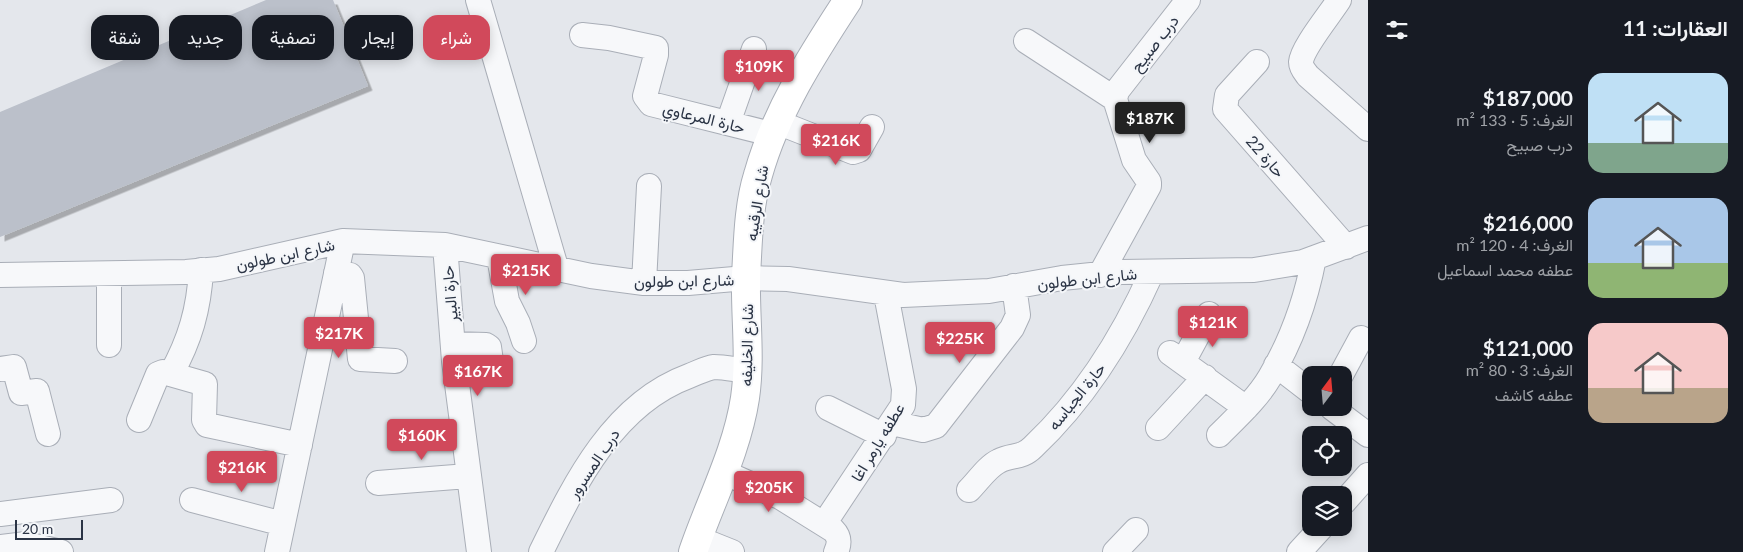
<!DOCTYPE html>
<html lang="ar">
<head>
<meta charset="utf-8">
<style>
	:root { --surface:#171b24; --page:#20242c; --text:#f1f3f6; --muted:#9ea1a6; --accent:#d1495b }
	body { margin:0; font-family:Lato,Vazirmatn,sans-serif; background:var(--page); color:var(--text); direction:rtl; height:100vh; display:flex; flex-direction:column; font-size:19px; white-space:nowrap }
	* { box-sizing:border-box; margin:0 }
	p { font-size:16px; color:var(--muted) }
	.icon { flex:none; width:28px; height:28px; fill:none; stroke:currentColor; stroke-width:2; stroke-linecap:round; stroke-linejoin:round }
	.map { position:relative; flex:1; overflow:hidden; direction:ltr }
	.drawer { display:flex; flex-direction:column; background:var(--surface); width:375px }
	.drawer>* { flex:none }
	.guide { position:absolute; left:15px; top:15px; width:475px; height:45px; direction:rtl; display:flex; gap:10px }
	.needle { width:32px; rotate:16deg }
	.controls { position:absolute; left:1302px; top:366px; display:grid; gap:10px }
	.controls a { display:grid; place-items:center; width:50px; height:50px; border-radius:10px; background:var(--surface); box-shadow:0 2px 12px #0003; font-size:25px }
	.scale { position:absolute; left:15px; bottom:12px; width:68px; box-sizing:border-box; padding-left:5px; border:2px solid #2b3445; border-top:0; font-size:14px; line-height:18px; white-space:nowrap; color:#2b3445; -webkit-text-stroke:4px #f4f6f9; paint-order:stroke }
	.price { position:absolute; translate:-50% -42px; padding:0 11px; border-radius:5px; background:var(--accent); color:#fff; font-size:16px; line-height:32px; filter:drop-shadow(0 1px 2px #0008) }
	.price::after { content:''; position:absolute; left:50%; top:30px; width:15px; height:11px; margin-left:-8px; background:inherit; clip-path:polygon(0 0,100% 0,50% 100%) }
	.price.on { background:#222; color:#fff }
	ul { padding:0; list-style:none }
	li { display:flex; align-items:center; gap:15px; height:125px; padding:0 15px }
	li span { display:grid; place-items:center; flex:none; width:140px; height:100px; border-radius:15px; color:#555 }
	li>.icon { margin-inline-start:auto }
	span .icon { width:60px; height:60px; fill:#fffc; stroke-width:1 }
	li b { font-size:21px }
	h2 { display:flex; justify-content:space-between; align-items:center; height:60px; padding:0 15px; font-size:21px }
	.pill { padding:0 18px; border-radius:15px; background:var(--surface); box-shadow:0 2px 12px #0003; font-size:18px; line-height:45px }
	.pill.on { background:var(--accent); color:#fff }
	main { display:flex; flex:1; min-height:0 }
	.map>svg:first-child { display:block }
	.building { fill:#bbc0ca; filter:url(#shadow) }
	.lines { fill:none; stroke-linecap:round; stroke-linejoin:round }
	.street-casing { stroke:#a9aeb7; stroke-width:26 }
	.secondary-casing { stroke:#a9aeb7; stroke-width:30 }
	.street { stroke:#f7f8fa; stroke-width:24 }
	.secondary { stroke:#fff; stroke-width:28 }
	.labels { text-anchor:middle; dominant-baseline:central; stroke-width:4; stroke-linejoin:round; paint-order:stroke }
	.street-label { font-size:16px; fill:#2b3445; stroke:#f4f6f9 }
</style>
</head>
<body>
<main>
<section class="drawer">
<h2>العقارات: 11<svg class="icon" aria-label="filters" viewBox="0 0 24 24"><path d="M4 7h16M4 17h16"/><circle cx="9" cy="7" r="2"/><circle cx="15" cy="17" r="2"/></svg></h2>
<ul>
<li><span style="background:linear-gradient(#bfe0f5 70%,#7fa58c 0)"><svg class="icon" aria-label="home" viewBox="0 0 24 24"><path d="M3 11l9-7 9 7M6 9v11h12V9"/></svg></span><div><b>$187,000</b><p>الغرف: 5 · 133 m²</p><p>درب صبيح</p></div></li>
<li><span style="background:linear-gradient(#a9c7e8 65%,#8fb573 0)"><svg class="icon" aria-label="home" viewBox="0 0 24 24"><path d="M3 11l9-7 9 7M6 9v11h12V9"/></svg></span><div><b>$216,000</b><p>الغرف: 4 · 120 m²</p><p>عطفه محمد اسماعيل</p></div></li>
<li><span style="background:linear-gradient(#f6c9c9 65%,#b9a48a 0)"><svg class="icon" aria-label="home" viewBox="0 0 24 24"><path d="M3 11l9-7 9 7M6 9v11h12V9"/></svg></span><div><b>$121,000</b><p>الغرف: 3 · 80 m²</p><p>عطفه كاشف</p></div></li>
</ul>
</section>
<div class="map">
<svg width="1368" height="552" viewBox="0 0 1368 552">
	<defs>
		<filter id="shadow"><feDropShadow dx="4.5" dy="4.5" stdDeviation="0" flood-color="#0004"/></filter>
	</defs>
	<rect width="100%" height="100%" fill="#e4e7ec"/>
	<path class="building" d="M266 0H333L368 86 0 237V112Z"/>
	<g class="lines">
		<g class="street-casing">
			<path id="street" d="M478 0 556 267
				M1339 0C1331 13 1302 48 1301 62 1301 68 1305 72 1308 76L1368 129
				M582 35 609 38 656 48V55L645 96 651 104 771 134
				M1026 41 1115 99
				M1257 62 1227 95 1225 109 1346 247
				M777 122 853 152 859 150 872 127
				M728 123 754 49
				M445 245 454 361 479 552
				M499 257 507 301 518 323 524 341
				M336 273 350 275 352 278 360 359 395 361
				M109 274V345
				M0 275 186 272 219 269 343 241 445 245 591 276 644 283H688L746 278 788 279 903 295 989 291 1062 278 1121 272 1254 270 1303 262 1368 238
				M1100 275 1149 186V182L1134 160 1115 99 1117 91 1188 0
				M644 283 649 186
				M453 344 486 345 489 347 492 368
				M1170 353 1246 408
				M1183 362 1209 314
				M1276 365 1311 392
				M0 369 14 367 21 393 37 391 48 434
				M171 374C190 340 199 309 201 270
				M1341 375 1361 338
				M828 408 884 436
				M1332 408 1368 435
				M139 420 158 374 163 372 205 384 204 420 207 425 300 445
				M892 423 923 430 936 426 1012 328 1018 315 1014 286
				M1158 428 1205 377
				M1219 435C1237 417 1257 399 1270 377 1292 340 1306 300 1314 258
				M723 472 780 497 833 530C840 537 840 543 836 552
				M378 483 468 476
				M969 490C978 481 988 466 999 461 1012 454 1021 459 1033 447 1085 398 1123 337 1152 272
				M192 500 283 524
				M1344 502 1368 475
				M0 514 111 500
				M824 524 903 405 904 389 886 294
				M697 538 732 552
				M0 547 26 544 61 552
				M277 552 343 241
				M541 552C575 483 613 404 689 376 697 373 706 368 714 367 725 367 737 370 748 371
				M1115 552 1136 530
				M1299 552 1321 528"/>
		</g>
		<g class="secondary-casing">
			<path id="secondary" d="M693 552C710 502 737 451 745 398 751 357 745 317 746 276 748 243 748 207 758 175 776 111 812 55 848 0"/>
		</g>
		<use href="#street" class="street"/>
		<use href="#secondary" class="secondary"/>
	</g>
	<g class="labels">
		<g class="street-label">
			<text transform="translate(1154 43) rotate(-52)">درب صبيح</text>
			<text transform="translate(704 117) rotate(14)">حارة المرعاوي</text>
			<text transform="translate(1266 156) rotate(49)">حارة 22</text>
			<text transform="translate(756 203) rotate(-81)">شارع الرقيبه</text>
			<text transform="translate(285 254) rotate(-12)">شارع ابن طولون</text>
			<text transform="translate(1087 278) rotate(-6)">شارع ابن طولون</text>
			<text transform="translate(684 280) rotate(-1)">شارع ابن طولون</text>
			<text transform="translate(449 294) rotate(-95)">حارة البير</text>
			<text transform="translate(746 345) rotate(-89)">شارع الخليفه</text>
			<text transform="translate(1076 396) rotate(-51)">حارة الجباسه</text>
			<text transform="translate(877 442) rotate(-59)">عطفه يارمر اغا</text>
			<text transform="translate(593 463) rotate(-56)">درب المسرور</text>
		</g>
	</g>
</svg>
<div class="controls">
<a><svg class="needle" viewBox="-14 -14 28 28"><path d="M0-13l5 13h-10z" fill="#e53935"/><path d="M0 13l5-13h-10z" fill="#9ea1a6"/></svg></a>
<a><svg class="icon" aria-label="locate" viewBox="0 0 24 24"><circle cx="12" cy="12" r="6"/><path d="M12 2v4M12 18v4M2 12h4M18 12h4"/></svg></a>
<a><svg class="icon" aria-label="layers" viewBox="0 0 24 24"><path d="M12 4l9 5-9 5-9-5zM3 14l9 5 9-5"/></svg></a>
</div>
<div class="scale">20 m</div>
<b class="price" style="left:759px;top:92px">$109K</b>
<b class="price on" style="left:1150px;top:144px">$187K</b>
<b class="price" style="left:836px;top:166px">$216K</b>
<b class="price" style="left:526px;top:296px">$215K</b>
<b class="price" style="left:1213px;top:348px">$121K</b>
<b class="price" style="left:339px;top:359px">$217K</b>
<b class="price" style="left:960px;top:364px">$225K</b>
<b class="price" style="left:478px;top:397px">$167K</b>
<b class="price" style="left:422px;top:461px">$160K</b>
<b class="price" style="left:242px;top:493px">$216K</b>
<b class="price" style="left:769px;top:513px">$205K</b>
<div class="guide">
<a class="pill on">شراء</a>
<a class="pill">إيجار</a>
<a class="pill">تصفية</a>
<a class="pill">جديد</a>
<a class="pill">شقة</a>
</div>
</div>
</main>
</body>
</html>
